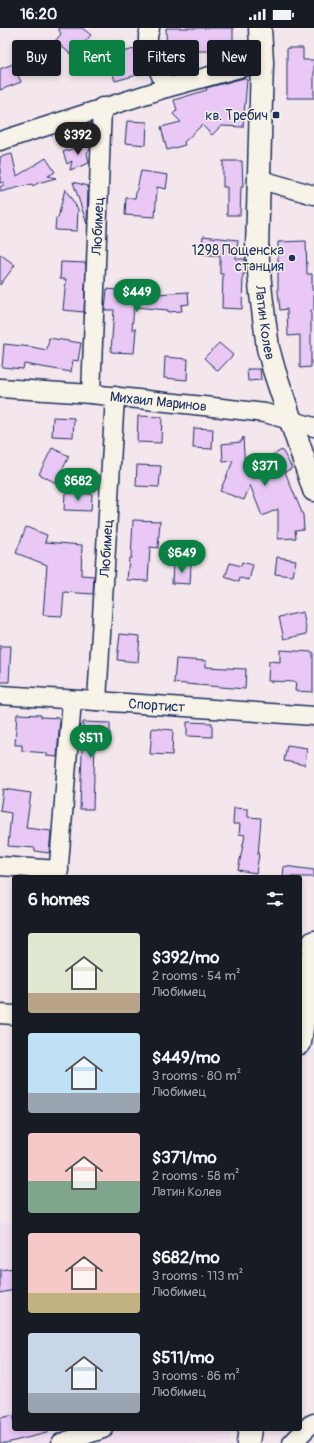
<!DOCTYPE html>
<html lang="en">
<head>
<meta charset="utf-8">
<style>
	:root { --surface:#171b24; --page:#20242c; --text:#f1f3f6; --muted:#9ea1a6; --accent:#0b8043 }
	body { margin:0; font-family:Pangolin,sans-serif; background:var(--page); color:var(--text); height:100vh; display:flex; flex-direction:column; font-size:15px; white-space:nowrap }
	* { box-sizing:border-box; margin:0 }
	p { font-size:13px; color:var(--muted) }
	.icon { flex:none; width:22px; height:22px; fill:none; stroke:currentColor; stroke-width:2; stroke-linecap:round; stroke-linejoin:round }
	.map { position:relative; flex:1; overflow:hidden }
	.panel { position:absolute; left:12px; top:847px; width:290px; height:556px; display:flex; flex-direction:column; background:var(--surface); border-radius:4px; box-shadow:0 2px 6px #0003 }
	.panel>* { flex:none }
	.guide { position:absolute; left:12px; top:12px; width:290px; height:36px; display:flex; gap:8px }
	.price { position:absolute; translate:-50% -34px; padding:0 9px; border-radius:14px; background:var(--accent); color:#fff; font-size:13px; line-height:26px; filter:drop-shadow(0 1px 2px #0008) }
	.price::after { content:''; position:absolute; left:50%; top:24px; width:12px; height:9px; margin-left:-6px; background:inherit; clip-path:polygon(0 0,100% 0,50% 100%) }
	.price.current { background:#222; color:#fff }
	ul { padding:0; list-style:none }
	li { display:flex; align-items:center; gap:12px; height:100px; padding:0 16px }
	li span { display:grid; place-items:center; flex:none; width:112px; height:80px; border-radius:4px; color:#555 }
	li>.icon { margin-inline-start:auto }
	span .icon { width:48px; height:48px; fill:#fffc; stroke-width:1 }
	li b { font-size:17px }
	h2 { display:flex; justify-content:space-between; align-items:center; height:48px; padding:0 16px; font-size:17px }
	.chip { padding:0 14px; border-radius:4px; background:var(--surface); box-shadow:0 2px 6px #0003; font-size:14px; line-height:36px }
	.chip.current { background:var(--accent); color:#fff }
	.status { display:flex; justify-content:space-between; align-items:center; height:28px; padding:0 20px; background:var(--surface); direction:ltr }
	.status svg { height:11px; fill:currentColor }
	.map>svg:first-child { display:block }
	.built { fill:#f0ddef }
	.building { fill:#e9c8f5; stroke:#1b2f5e }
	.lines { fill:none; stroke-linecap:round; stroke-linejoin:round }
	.minor-casing { stroke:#1b2f5e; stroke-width:21 }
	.major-casing { stroke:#1b2f5e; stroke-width:25 }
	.minor { stroke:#f7f3e8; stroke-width:18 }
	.major { stroke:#f7f3e8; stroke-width:22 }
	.poi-dot { fill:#1b2f5e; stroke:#f7f3e8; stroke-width:1.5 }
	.labels { text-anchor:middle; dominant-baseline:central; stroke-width:3; stroke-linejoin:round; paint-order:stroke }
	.poi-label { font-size:14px; fill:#1b2f5e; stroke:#f7f3e8; text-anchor:end }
	.street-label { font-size:14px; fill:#1b2f5e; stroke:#f7f3e8 }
</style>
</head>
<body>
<div class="status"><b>16:20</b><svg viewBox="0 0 49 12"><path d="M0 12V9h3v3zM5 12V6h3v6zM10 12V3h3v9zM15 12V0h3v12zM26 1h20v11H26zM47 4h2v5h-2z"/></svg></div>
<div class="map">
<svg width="314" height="1415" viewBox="0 0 314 1415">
	<rect width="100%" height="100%" fill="#f3e6ec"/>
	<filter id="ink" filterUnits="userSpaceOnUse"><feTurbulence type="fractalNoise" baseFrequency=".025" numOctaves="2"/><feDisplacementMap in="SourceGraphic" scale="8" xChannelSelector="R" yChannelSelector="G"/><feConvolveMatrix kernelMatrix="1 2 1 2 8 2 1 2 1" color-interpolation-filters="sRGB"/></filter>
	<g filter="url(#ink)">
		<path class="built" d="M0 1195H14V1401H62L65 1415H0Z
			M122 1401H230L229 1415H79Z"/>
		<path class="building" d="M58 0H82L91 7 73 28 55 13 61 6Z
			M166 0H233V23H195L196 39 169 40 167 34Z
			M287 20H303V32H314V70H287Z
			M134 21 141 46 115 53 108 28Z
			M13 36 21 54 0 62V41Z
			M244 50 247 52 243 99 221 98 212 107 202 97 184 114 185 117 167 122 161 99 181 94 173 86 177 82 174 72 207 62 206 60Z
			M127 93 147 94 146 117 125 115Z
			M90 115V122L87 124 89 135 70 142 72 133 67 136 63 124Z
			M12 126 17 148 46 130 55 144 48 148 56 150 38 155 33 158 32 156 0 164V159L5 156 4 154 0 155V129Z
			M223 133H242L243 159H241L240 187H227V159H223Z
			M141 143 168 147 166 161 157 159 155 189 125 187 126 170H135Z
			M73 154 88 158 87 196Z
			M65 161 78 181 77 203 55 202 56 190H58Z
			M203 208 238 212 236 231H245V246H243L242 281 222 280 223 246H220V228L201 226Z
			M306 213 307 246H312V262L314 263V283L311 282V339L300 340V307L288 308 287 281 280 282 278 264V214Z
			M0 226 15 237 0 257Z
			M61 234 86 235 84 284 63 282 66 251H60Z
			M107 261 156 266 188 264 189 276 181 277 182 283 168 284V282L134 279 132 301H136L134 325 111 324 114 282H105Z
			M49 310 81 315 78 333 73 332 71 344 24 336 23 341 2 339 4 316 32 319 47 322Z
			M219 315 233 327 218 343 204 330Z
			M165 329 188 331 187 352 164 350Z
			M247 341H260L261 352 248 353Z
			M138 388 162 389 161 415 137 414Z
			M53 389 74 390 73 409 52 408Z
			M194 400 213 401 212 421 193 420Z
			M243 409 245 442 282 422 292 440 285 444 303 487 304 501 295 502 296 510 278 511V481L262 488 250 457 244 472 220 463 233 433 223 434 222 416 241 414Z
			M52 420 69 428 56 455 39 446Z
			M137 437 161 438 159 459 136 458Z
			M65 465 92 466 91 483 64 482Z
			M133 492 160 493 158 520 150 519 148 553 127 552 129 530H131Z
			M26 499 47 507 45 514 82 517 81 547 94 548 93 566 64 564 62 588 43 587 47 537 16 525Z
			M277 529 296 532 293 548 275 546Z
			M242 534 253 537 249 552 240 550 239 554 225 549 230 535 241 538Z
			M173 535 191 536 190 556 172 555Z
			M303 584 307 606 284 611 279 589Z
			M120 606 140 608 138 634 117 632Z
			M0 618H11L9 654H0Z
			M280 622 313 624V664L295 663 296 654 268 653 269 633 280 634Z
			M176 631 206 633V639L246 641 245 661 174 655Z
			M17 686 41 687V689L60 690 57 729 47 728V725L22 723V717H15Z
			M83 694 110 695V715H95L93 781H80Z
			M187 694 212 695V709L187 708Z
			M152 700 173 702 172 727 150 726Z
			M287 717 307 720 305 737 284 733Z
			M3 761 31 765 26 800 51 803 49 825 35 823V820L8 818 11 785 0 783Z
			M234 780 248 781V789L261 790 258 827H259L256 845 238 842 245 807 239 806 240 796H233Z
			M284 838 314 842V849H283Z
			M14 1240V1262L0 1265V1242Z
			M14 1387V1401H46L47 1405 6 1415H0V1390Z"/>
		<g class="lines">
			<g class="minor-casing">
				<g id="minor">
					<path d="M150 0 148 8V16L166 60"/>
					<path d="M0 113 166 60 262 34"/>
					<path d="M258 151 314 167"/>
					<path id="s1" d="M0 360 91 366 222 380 265 385 314 399"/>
					<path id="s2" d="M91 366 102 79"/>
					<path id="s3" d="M0 667 97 673 314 688"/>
					<path id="s4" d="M97 673 115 368"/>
					<path d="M0 838 59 842"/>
					<path d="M58 849 72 672"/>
					<path d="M0 986 14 987"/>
					<path d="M61 1415 103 1401"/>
					<path d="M292 1415 310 1397 314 1395"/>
				</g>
			</g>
			<g class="major-casing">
				<g id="major">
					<path id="s5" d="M260 0 262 34 257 221 261 266 268 320 274 342 314 462"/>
					<path d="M300 1015 314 914"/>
					<path d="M248 1415 250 1401"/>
				</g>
			</g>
			<use href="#minor" class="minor"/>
			<use href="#major" class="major"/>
		</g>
	</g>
	<g class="poi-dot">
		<rect x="272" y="83" width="8" height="8" rx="2"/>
		<circle cx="292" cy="230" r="4"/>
	</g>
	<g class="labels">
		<g class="poi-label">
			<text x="268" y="87">кв. Требич</text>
			<text x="284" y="222">1298 Пощенска<tspan x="284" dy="16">станция</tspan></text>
		</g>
		<g class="street-label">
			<text stroke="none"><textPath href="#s2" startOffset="168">Любимец</textPath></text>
			<text stroke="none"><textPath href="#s5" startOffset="295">Латин Колев</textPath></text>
			<text stroke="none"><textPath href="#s1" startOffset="159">Михаил Маринов</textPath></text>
			<text stroke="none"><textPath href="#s4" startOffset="153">Любимец</textPath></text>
			<text stroke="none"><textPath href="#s3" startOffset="157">Спортист</textPath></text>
		</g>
	</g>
</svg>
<b class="price current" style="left:78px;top:128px">$392</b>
<b class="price" style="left:137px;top:285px">$449</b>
<b class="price" style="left:265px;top:459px">$371</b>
<b class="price" style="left:78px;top:474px">$682</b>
<b class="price" style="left:182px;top:546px">$649</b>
<b class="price" style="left:91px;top:731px">$511</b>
<div class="guide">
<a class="chip">Buy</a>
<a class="chip current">Rent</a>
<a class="chip">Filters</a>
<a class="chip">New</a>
</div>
<section class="panel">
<h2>6 homes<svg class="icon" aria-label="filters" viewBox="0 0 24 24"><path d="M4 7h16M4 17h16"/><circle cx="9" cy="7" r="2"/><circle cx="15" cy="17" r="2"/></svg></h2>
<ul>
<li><span style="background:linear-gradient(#dfe7d0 75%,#b9a48a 0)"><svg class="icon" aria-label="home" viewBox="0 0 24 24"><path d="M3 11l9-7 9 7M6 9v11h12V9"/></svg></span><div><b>$392/mo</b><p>2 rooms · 54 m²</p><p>Любимец</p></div></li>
<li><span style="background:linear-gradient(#bfe0f5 75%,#9aa5b1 0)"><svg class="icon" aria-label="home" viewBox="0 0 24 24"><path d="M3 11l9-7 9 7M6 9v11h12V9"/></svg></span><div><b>$449/mo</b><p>3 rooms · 80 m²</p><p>Любимец</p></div></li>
<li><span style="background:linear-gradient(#f6c9c9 60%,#7fa58c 0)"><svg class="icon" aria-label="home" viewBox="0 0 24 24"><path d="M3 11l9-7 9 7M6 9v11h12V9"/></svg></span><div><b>$371/mo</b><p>2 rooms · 58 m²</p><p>Латин Колев</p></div></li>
<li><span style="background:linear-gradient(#f6c9c9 75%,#c2b280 0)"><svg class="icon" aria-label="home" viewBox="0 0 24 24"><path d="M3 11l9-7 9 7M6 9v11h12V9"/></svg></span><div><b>$682/mo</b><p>3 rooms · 113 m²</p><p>Любимец</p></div></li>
<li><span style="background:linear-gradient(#c9d6e8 75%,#9aa5b1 0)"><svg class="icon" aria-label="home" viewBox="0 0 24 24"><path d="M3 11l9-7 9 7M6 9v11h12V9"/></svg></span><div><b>$511/mo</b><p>3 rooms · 86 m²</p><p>Любимец</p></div></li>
</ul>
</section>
</div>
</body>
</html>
